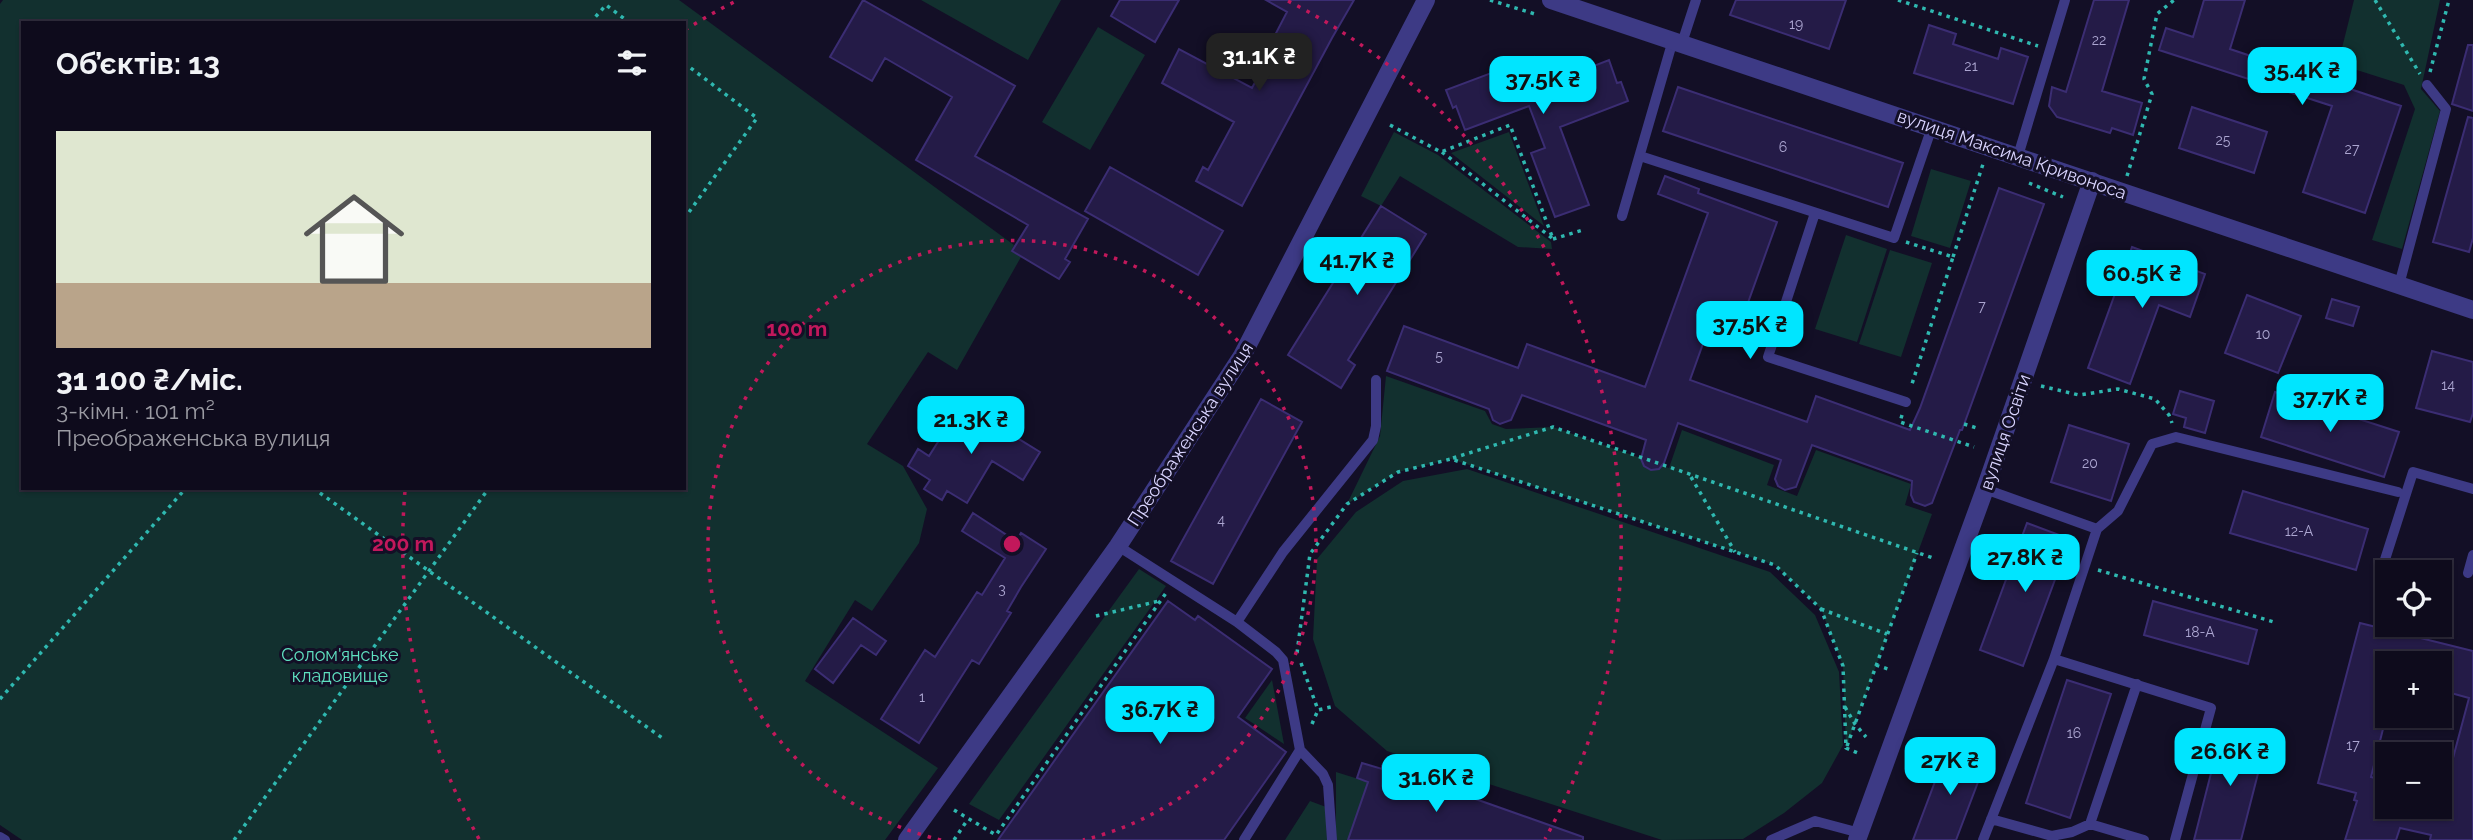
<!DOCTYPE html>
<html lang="uk">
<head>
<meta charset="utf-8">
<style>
	:root { --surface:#0e0b1c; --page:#1c1929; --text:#f1f3f6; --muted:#9b9ba3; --line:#2e2b3b; --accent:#00e5ff }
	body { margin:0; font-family:Raleway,sans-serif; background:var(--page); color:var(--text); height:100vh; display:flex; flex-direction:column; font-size:26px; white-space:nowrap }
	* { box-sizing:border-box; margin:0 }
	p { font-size:23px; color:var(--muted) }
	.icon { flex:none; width:38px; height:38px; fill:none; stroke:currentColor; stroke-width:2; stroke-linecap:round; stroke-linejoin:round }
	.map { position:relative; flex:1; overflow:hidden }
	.panel { position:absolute; left:21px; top:21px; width:665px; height:469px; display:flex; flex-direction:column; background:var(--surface); border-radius:0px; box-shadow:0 2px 5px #0004,0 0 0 2px var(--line) }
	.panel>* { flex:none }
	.fabs { position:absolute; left:2375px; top:560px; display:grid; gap:14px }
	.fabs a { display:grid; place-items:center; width:77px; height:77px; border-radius:0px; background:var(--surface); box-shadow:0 2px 5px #0004,0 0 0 2px var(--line); font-size:35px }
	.price { position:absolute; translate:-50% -60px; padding:0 16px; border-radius:14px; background:var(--accent); color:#111; font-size:23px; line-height:46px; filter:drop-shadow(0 2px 4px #0008) }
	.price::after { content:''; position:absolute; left:50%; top:42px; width:21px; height:16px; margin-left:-10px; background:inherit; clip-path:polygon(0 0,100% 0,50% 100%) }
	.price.selected { background:#222; color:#fff }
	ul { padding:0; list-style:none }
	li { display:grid; align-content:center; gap:14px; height:371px; padding:0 35px }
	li+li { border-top:2px solid var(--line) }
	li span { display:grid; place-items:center; height:217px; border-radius:0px; color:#555 }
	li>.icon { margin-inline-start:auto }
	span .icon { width:126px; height:126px; fill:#fffc; stroke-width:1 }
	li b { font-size:30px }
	h2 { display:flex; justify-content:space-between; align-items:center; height:84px; padding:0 35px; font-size:30px }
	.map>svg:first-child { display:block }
	.green { fill:#12302f; fill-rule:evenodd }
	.building { fill:#241b47; stroke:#3b2d73; stroke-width:2; fill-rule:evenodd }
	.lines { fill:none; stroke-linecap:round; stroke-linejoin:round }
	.path { stroke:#2fb8b0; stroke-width:3.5; stroke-dasharray:3.5 5; stroke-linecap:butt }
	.service { stroke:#3d3a85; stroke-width:10 }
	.minor { stroke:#3d3a85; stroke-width:18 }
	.tertiary { stroke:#3d3a85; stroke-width:18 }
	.ring { fill:none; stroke:#c2185b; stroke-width:3.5; stroke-dasharray:3.5 7 }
	.labels { text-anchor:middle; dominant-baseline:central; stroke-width:6; stroke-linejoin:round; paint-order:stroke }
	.number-label { font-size:14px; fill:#aca6d1 }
	.street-label { font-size:18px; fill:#d9d4ff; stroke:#130f26 }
	.park-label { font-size:18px; fill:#5fe0c0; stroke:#130f26 }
	.centre { fill:#c2185b; stroke:#130f26; stroke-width:3.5 }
	.ring-label { font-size:21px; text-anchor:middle; font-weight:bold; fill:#c2185b; stroke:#130f26; stroke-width:6; stroke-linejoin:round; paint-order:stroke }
</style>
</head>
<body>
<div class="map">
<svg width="2473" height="840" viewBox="0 0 2473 840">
	<rect width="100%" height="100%" fill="#130f26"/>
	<path class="green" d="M3 0H679L1014 245 1011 251 1021 257 957 370 928 352 867 444 903 466 927 509 919 543 872 611 855 600 805 681 938 768 885 840H22L0 825V4ZM23 23H684V488H23Z
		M921 0H1061L1028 60Z
		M2354 0H2440L2421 89 2440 111 2402 249 2372 240 2415 109 2404 85 2338 64Z
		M1098 27 1145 55 1090 150 1042 122Z
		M1394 132 1438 155 1551 242 1552 249 1518 247 1400 176 1381 206 1361 196Z
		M1509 132 1544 226 1451 153Z
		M1931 169 1971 181 1950 248 1911 236Z
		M1846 235 1887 249 1857 342 1815 329Z
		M1890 250 1932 263 1901 357 1859 344Z
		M1386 376 1485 411 1492 424 1506 429 1553 427 1669 468 1682 430 1774 465 1767 485 1797 496 1816 450 1911 484 1905 505 1932 514 1846 748 1843 666 1821 609 1775 565 1451 459 1398 472 1347 504 1380 436Z
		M1467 469 1770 572 1815 615 1839 672 1843 745 1822 783 1784 813 1743 839 1662 840 1387 751 1335 706 1313 639 1317 559 1356 512 1403 481Z
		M1139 569 1166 586 999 820 969 804Z
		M1272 680 1284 744 1245 718Z
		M1336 772 1368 782 1348 840H1336Z
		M1310 801 1326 807 1327 840H1285Z"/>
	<path class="building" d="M863 0 1015 86 975 156 1088 219 1065 259 1070 262 1059 279 1012 251 1028 225 916 160 952 97 885 58 872 81 830 57Z
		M1120 0H1179L1155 42 1111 16Z
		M1266 0H1354L1332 38 1242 206 1196 181 1203 167 1208 170 1234 122 1162 83 1179 49 1252 88 1278 39 1274 37 1287 12Z
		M1736 0H1846L1829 49 1730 15Z
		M2094 0H2129L2102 91 2142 103 2133 135 2112 128 2110 133 2057 117 2049 106 2052 87 2066 92Z
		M2204 0H2245L2230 49 2401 106 2365 213 2303 192 2332 106 2159 50 2166 28 2193 37Z
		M1929 25 1956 34 1953 44 1998 59 2001 48 2028 57 2013 104 1914 73Z
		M2468 45H2473V111L2452 104Z
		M1534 57 1545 85 1609 60 1617 83 1621 82 1628 101 1560 127 1589 205 1555 217 1531 153 1545 148 1529 106 1465 130 1456 106 1453 108 1446 90Z
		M1678 87 1903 163 1888 207 1663 131Z
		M2192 107 2267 132 2254 173 2179 148Z
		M2468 117 2473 118V238L2469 252 2433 242Z
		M1110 167 1223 231 1198 275 1085 211Z
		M1665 176 1699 189 1698 193 1777 222 1736 336 1709 327 1690 380 1807 422 1816 396 1910 430 1920 408 1999 188 2044 204 1962 430H1960L1932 503 1925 506 1914 502 1911 495 1912 481 1812 445 1796 487 1785 490 1778 486 1775 479 1781 460 1678 423 1664 463 1659 469 1651 470 1644 466 1641 459 1646 440 1522 395 1511 420 1500 424 1493 420 1489 409 1387 371 1404 326 1518 368 1527 344 1645 387 1708 213 1658 194Z
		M1381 206 1426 234 1348 360 1355 365 1341 388 1288 355Z
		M2132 247 2205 274 2190 317 2159 305 2130 384 2088 368Z
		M2247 295 2301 316 2278 373 2225 353Z
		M2332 299 2359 307 2353 326 2326 318Z
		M2432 351 2473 362V413L2470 422 2416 408Z
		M2180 391 2214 401 2205 433 2184 427 2186 418 2173 414Z
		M2275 392 2399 432 2384 477 2261 437Z
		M1261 399 1302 422 1213 584 1171 561Z
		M962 404 1040 452 1023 480 992 461 967 503 947 491 942 500 924 489 930 480 908 466 918 449 929 456Z
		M2069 425 2129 444 2111 501 2051 482Z
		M2243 491 2368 529 2356 570 2230 533Z
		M973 513 1016 541 1021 533 1046 549 1021 587 1007 611 1011 613 979 664 972 660 919 743 881 719 925 650 935 657 977 592 982 595 1005 558 962 531Z
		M2027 523 2070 539 2023 666 1980 650Z
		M1168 601 1195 620 1198 616 1272 669 1238 717 1286 752 1224 840H998Z
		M2153 601 2257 630 2248 664 2144 635Z
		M853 618 886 641 876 655 861 645 833 683 815 669Z
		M2360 623 2473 651V840H2430L2431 835 2400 828 2396 840H2345L2357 801 2354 800 2356 793 2318 783ZM2387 663H2440V690L2469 698 2440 807H2387V781L2371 777 2387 713Z
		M2067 680 2111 694 2070 818 2026 803Z
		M2222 730 2266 742 2241 840H2194Z
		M1948 747 1986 761 1956 840H1913Z
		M1362 763 1382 769V766L1583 837V840H1348L1368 782 1357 778Z"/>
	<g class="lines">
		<path class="path" d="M1490 0 1538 15
			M1898 0 2038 46
			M2375 0 2420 74
			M590 23 606 5 630 23
			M684 63 757 118 684 219
			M2430 72 2449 0
			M1390 125 1441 152 1510 125 1553 239
			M1442 152 1552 238
			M2127 176 2152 94 2144 79 2157 14 2174 0
			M2029 183 2063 197
			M1553 239 1583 230
			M1906 242 1953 257 1911 387
			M1953 257 1983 164
			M2041 386 2079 395 2118 389 2155 399 2169 415 2172 423
			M1902 415 1900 422 1974 447
			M1964 424 1980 429
			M1453 458 1553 427 1933 558
			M1691 477 1735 552
			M313 488 665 740
			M2098 570 2274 622
			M1821 609 1887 634
			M1096 616 1159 601
			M1297 653 1310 554 1347 504 1398 472 1451 459 1775 565 1821 609 1843 666 1846 748 1860 754
			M1301 663 1318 710 1335 706
			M1876 665 1891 670
			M0 699 186 488
			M1845 707 1855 724 1866 737
			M1312 724 1318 710
			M1847 746 1917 553
			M954 810 996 835 1166 593
			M234 840 489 488
			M954 840 968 819"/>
		<path class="service" d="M1682 43 1696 0
			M1640 156 1894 238 1932 127
			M2018 156 2065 0
			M1815 213 1768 357 1906 402
			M1622 216 1673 40
			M2399 285 2446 109 2427 85
			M1985 489 2097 529
			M1118 546 1237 622 1276 652 1283 660 1300 750 1323 774 1328 785 1332 840
			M2381 572 2413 472 2473 489
			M2468 573 2473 555
			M1237 622 1283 552 1373 440 1376 426V380
			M2054 659 2211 708 2175 840
			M1991 819 2052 836 2072 832 2090 824 2144 840
			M2090 824 2137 684
			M0 837 5 840
			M1244 840 1300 750
			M1771 840 1815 821 1860 833
			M1983 840 2054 659 2097 529 2118 511 2152 444 2176 437 2398 492"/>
		<path class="minor" d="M907 840 1118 546 1242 356 1426 0
			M1857 840 1985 489 2092 181"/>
		<path class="tertiary" d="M1551 0 2473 310"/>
	</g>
	<g class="ring">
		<path d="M941 840A304 304 0 1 1 1083 840"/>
		<path d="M479 839A609 609 0 0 1 405 491M685 30A609 609 0 0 1 736 1M1288 1A609 609 0 0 1 1545 839"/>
	</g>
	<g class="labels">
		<g class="number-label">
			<text x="1796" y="24">19</text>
			<text x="2099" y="40">22</text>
			<text x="1971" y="66">21</text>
			<text x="2223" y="140">25</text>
			<text x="1783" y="147">6</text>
			<text x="2352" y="149">27</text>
			<text x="1982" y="306">7</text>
			<text x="2263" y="334">10</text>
			<text x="1439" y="356">5</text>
			<text x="2448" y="385">14</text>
			<text x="2090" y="463">20</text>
			<text x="1221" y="520">4</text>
			<text x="2299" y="531">12-А</text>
			<text x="1002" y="589">3</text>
			<text x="2200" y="632">18-А</text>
			<text x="922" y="697">1</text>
			<text x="2074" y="733">16</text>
			<text x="2353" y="745">17</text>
		</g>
		<g class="street-label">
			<text transform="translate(2012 154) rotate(19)">вулиця Максима Кривоноса</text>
			<text transform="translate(2005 432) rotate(-71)">вулиця Освіти</text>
			<text transform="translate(1190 434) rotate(-57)">Преображенська вулиця</text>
		</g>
		<g class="park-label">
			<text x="340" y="654">Солом'янське<tspan x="340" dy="21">кладовище</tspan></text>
		</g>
	</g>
	<circle cx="1012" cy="544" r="10" class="centre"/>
	<g class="ring-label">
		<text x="797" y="336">100 m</text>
		<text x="403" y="551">200 m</text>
	</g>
</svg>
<div class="fabs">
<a><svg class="icon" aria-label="locate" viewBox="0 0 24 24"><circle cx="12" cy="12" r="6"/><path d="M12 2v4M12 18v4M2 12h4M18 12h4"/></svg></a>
<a>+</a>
<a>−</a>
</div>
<b class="price selected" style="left:1259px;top:93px">31.1K ₴</b>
<b class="price" style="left:2302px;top:107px">35.4K ₴</b>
<b class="price" style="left:1543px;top:116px">37.5K ₴</b>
<b class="price" style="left:1357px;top:297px">41.7K ₴</b>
<b class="price" style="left:2142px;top:310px">60.5K ₴</b>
<b class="price" style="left:1750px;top:361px">37.5K ₴</b>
<b class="price" style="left:2330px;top:434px">37.7K ₴</b>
<b class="price" style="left:971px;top:456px">21.3K ₴</b>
<b class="price" style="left:2025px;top:594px">27.8K ₴</b>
<b class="price" style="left:1160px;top:746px">36.7K ₴</b>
<b class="price" style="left:2230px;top:788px">26.6K ₴</b>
<b class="price" style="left:1950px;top:797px">27K ₴</b>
<b class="price" style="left:1436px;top:814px">31.6K ₴</b>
<section class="panel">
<h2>Об’єктів: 13<svg class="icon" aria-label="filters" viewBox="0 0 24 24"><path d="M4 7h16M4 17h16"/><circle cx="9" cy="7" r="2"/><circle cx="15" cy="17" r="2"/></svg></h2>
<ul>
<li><span style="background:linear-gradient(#dfe7d0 70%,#b9a48a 0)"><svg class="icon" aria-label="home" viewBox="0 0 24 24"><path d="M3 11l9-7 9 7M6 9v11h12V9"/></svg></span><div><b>31 100 ₴/міс.</b><p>3-кімн. · 101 m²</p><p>Преображенська вулиця</p></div></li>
</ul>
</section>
</div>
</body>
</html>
